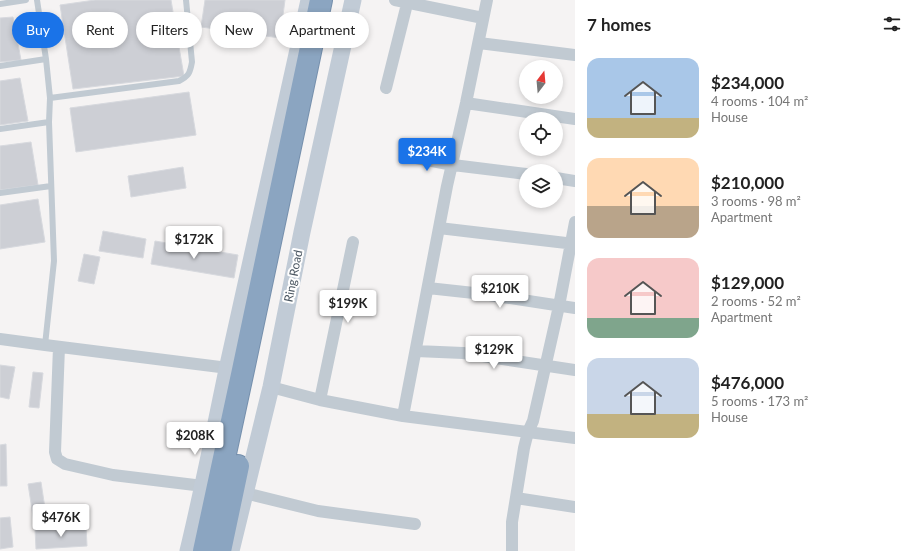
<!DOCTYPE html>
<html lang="en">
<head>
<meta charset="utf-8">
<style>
	:root { --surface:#fff; --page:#f2f2f2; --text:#222; --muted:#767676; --accent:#1a73e8 }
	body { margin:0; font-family:Lato,sans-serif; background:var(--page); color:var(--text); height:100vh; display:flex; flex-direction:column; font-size:15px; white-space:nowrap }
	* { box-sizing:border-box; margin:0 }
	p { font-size:13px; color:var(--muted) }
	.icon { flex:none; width:22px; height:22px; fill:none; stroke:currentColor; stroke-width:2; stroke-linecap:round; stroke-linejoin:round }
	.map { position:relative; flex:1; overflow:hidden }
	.side { display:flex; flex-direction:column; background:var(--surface); width:340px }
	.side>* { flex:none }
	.hud { position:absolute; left:12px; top:12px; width:380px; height:36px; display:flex; gap:8px }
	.needle { width:26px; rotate:16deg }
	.controls { position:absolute; left:519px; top:60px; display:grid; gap:8px }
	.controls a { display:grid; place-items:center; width:44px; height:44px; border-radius:50%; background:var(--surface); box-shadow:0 2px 6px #0003; font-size:20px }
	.price { position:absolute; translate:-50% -34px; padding:0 9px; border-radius:4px; background:#fff; color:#222; font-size:13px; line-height:26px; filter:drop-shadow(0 1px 2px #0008) }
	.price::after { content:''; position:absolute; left:50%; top:24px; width:12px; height:9px; margin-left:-6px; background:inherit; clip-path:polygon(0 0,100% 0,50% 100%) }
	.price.current { background:var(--accent); color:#fff }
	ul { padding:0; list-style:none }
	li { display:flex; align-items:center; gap:12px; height:100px; padding:0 12px }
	li span { display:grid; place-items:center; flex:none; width:112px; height:80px; border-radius:12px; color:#555 }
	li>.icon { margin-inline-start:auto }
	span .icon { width:48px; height:48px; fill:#fffc; stroke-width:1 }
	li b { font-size:17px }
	h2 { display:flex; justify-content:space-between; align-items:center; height:48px; padding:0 12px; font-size:17px }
	.chip { padding:0 14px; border-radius:18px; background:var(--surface); box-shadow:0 2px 6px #0003; font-size:14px; line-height:36px }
	.chip.current { background:var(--accent); color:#fff }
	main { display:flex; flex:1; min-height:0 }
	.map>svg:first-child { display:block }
	.building { fill:#cdcfd5; stroke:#d7d9de }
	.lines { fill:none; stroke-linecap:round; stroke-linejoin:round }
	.highway-casing { stroke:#7690ad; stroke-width:24 }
	.lane { stroke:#c1cad2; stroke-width:6 }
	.street { stroke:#c1cad2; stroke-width:12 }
	.secondary { stroke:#c1cbd6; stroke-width:17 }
	.highway { stroke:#8ba5c1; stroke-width:22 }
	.labels { text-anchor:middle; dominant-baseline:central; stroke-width:4; stroke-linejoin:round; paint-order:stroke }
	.street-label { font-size:12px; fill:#4a5661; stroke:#fff }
</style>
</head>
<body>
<main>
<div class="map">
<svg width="575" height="551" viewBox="0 0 575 551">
	<rect width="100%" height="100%" fill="#f5f3f3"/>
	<path class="building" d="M95 0H171L184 76 73 89 60 5Z
		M205 0H285L280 38 201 27Z
		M13 17 21 60 0 62V18Z
		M20 78 28 121 0 125V81Z
		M189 92 196 135 76 152 70 108Z
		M31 142 38 185 0 190V146Z
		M183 167 186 188 131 197 128 176Z
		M38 199 45 242 0 249V205Z
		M103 231 146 239 143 258 99 251Z
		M155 241 238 255 234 278 151 264Z
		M84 254 100 257 94 284 78 281Z
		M0 365 15 367 9 399 0 397Z
		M33 372 43 373 39 408 29 407Z
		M6 444 7 486H0V445Z
		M41 482 48 528 35 529 28 484Z
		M10 517 13 547 0 549V518Z
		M86 526 87 546 36 549 35 529Z"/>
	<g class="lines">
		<g class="highway-casing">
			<path id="highway" d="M204 551 243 370 321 0
				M220 551 238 466"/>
		</g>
		<path class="lane" d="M37 0 46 59 50 98 49 122 54 261 45 345
			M0 4 26 0
			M0 66 46 59
			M50 98 179 81C189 76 190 73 192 62L186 0
			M0 129 49 122
			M0 193 51 186"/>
		<path class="street" d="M395 0 483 18
			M479 43 575 55
			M386 88 408 0
			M466 103 575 119
			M406 156 453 165 526 174
			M556 178 575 181
			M439 228 575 244
			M428 288 483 294 575 308
			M0 339 45 345 228 368
			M59 347 55 452 57 459 65 464 113 475 203 486
			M416 351 463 353 575 370
			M271 387 320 400 403 416 447 186 466 103 487 0
			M320 400 353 242
			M403 416 575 438
			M245 493 318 511 415 524
			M516 498 575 507
			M512 551V522L524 448 528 432 533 421 559 306 575 222"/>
		<path class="secondary" d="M188 551C203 489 215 427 228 365 255 243 282 122 309 0
			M231 551 271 387 302 232 353 0"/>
		<use href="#highway" class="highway"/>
	</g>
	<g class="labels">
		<g class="street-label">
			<text transform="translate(293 276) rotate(-79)">Ring Road</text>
		</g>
	</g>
</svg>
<div class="controls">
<a><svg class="needle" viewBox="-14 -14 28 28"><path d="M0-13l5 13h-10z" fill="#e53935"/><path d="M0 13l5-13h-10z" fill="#767676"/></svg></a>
<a><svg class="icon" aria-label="locate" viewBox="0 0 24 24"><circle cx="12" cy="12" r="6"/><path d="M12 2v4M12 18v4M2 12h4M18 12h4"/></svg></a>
<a><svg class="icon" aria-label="layers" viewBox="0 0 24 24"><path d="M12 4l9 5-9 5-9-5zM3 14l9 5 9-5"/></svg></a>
</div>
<b class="price current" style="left:427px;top:172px">$234K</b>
<b class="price" style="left:194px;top:260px">$172K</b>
<b class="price" style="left:500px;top:309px">$210K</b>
<b class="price" style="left:348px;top:324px">$199K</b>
<b class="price" style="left:494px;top:370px">$129K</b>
<b class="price" style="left:195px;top:456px">$208K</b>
<b class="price" style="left:61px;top:538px">$476K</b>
<div class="hud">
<a class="chip current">Buy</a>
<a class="chip">Rent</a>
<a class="chip">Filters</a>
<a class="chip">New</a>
<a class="chip">Apartment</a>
</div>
</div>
<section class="side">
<h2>7 homes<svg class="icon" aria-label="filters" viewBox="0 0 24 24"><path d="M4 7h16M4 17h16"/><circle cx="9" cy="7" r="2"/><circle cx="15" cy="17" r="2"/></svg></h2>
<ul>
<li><span style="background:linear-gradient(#a9c7e8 75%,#c2b280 0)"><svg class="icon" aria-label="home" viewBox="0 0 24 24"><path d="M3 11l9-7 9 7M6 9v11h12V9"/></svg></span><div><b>$234,000</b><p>4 rooms · 104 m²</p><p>House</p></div></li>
<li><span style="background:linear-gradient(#ffd9b3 60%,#b9a48a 0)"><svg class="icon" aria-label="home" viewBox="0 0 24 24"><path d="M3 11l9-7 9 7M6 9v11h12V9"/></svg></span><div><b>$210,000</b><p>3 rooms · 98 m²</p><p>Apartment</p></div></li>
<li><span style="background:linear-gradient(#f6c9c9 75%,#7fa58c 0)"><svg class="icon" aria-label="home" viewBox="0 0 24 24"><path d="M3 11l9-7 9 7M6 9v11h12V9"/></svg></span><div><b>$129,000</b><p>2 rooms · 52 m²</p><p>Apartment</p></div></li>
<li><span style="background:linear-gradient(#c9d6e8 70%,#c2b280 0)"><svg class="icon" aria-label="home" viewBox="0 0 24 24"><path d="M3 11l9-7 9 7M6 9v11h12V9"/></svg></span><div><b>$476,000</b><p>5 rooms · 173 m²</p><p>House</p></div></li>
</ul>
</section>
</main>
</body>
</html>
